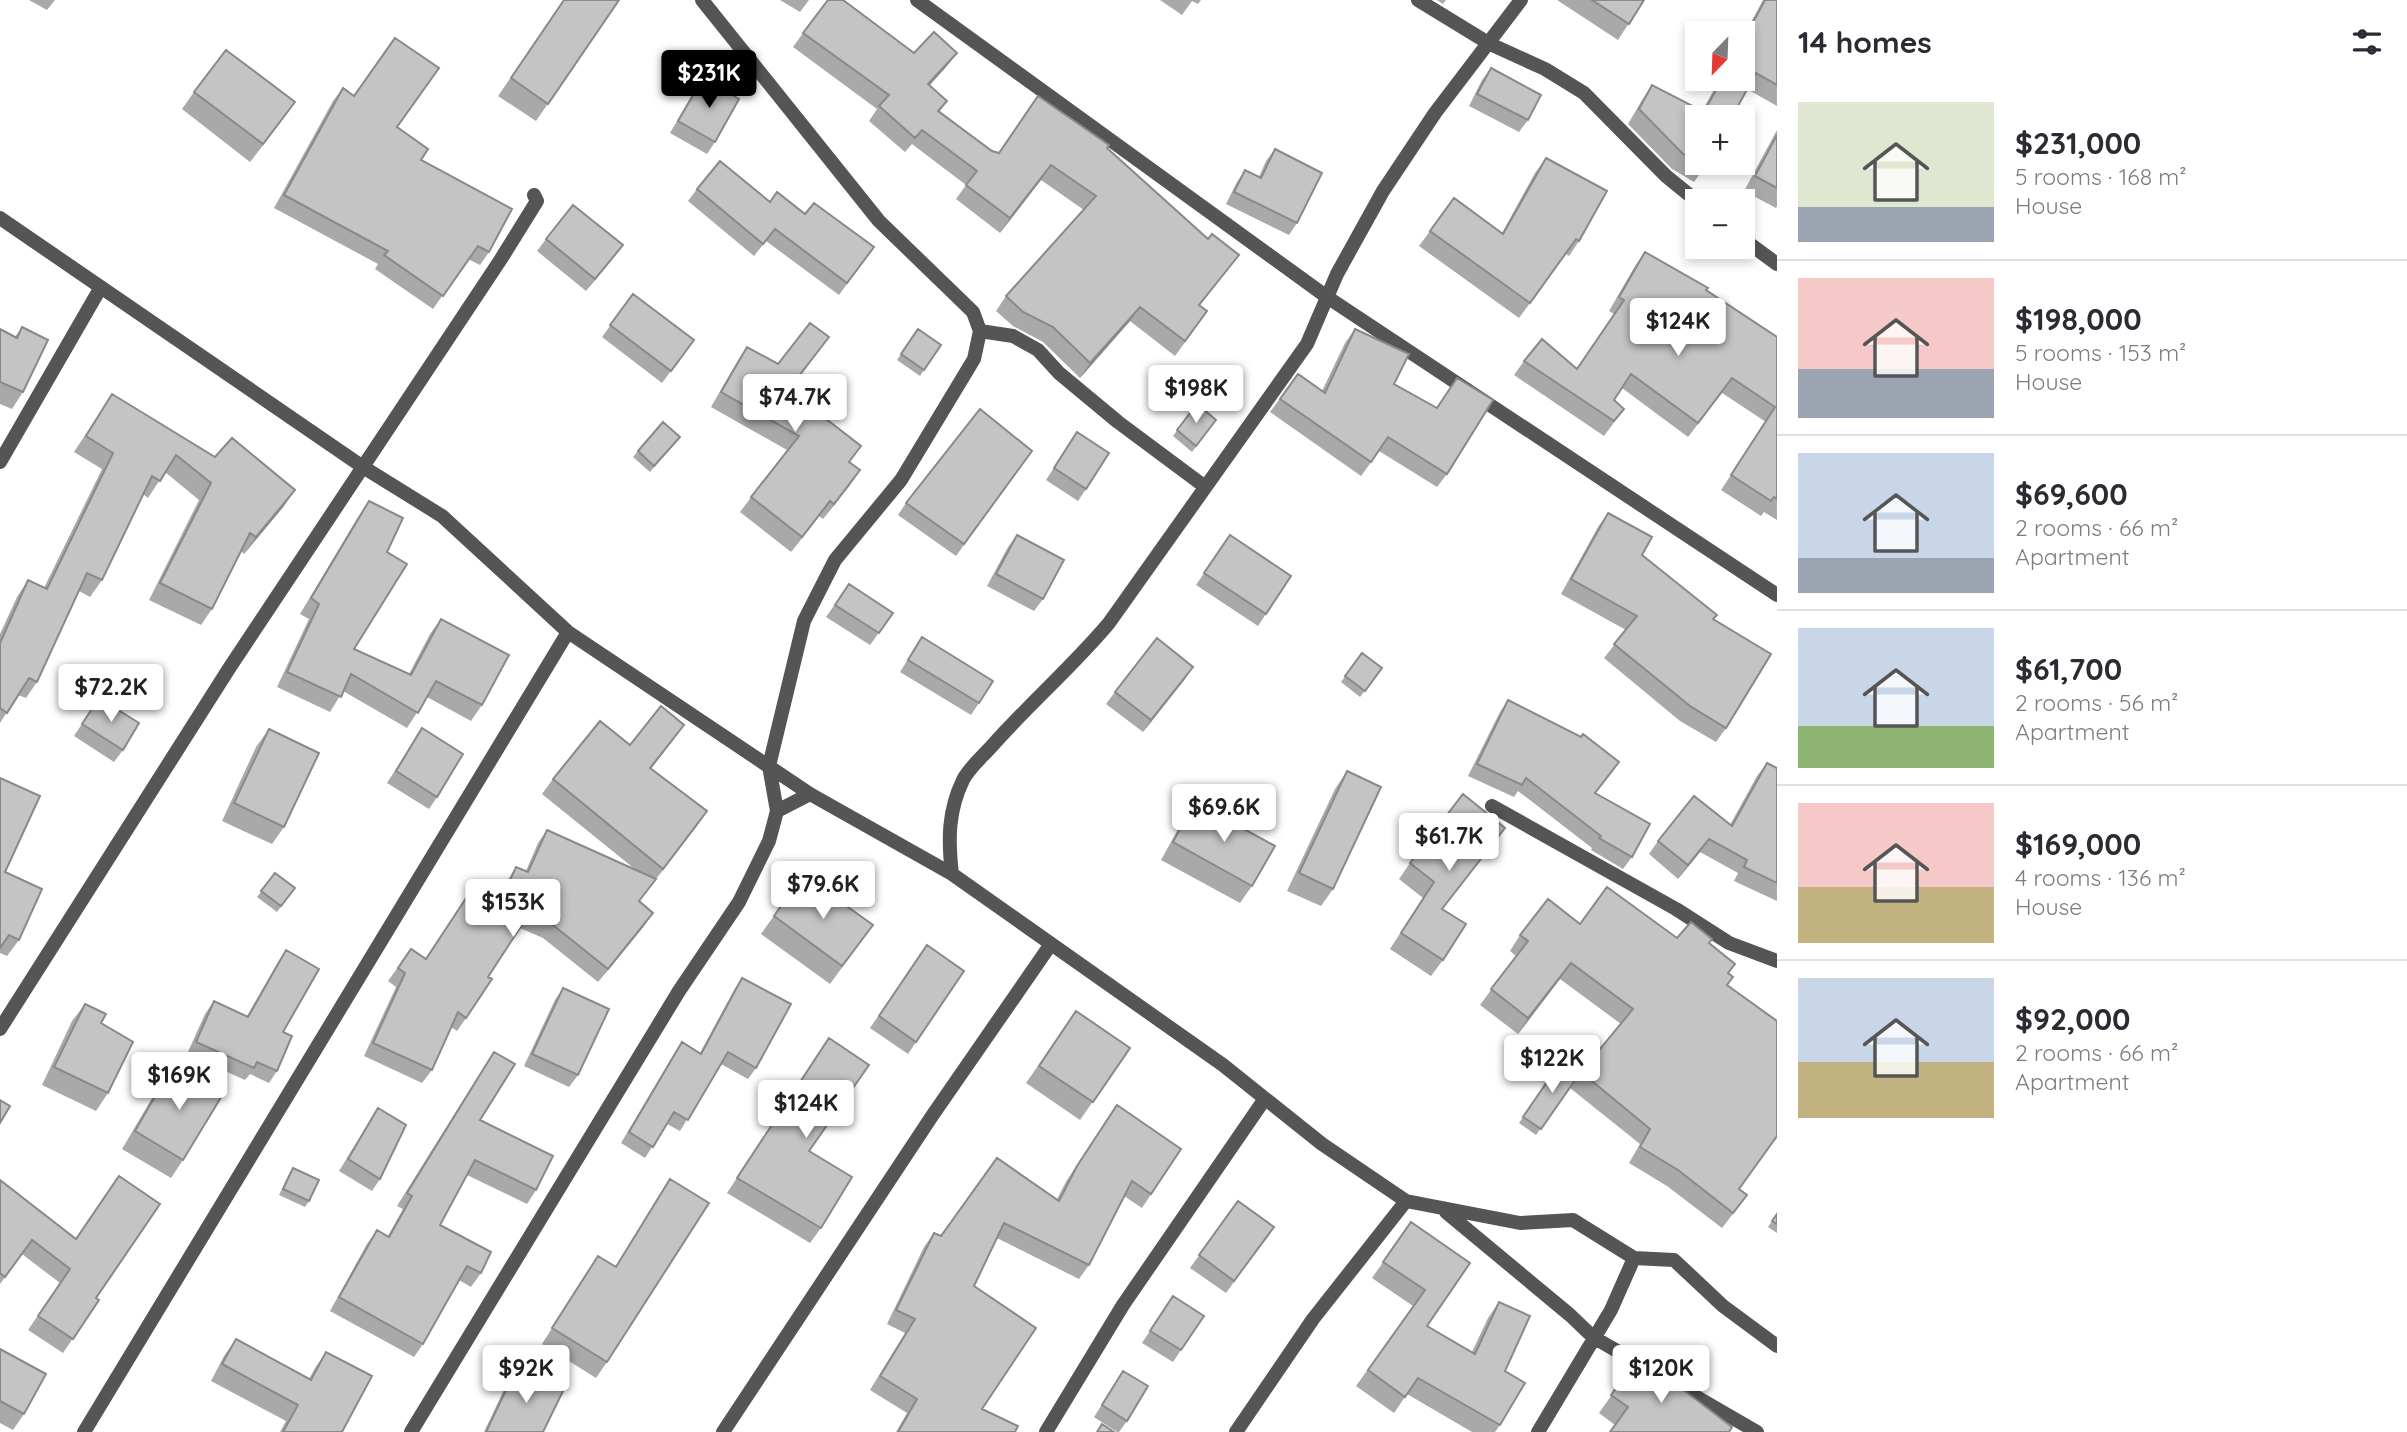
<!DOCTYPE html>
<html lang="en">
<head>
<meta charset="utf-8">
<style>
	:root { --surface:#fff; --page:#f2f2f3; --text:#2b2b33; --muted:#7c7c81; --line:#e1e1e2; --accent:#000 }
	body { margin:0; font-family:Quicksand,sans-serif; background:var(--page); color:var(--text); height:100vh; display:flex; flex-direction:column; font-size:26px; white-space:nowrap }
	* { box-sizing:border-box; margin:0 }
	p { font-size:23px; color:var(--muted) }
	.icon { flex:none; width:38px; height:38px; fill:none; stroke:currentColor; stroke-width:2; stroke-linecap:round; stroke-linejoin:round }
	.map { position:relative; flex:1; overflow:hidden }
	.drawer { display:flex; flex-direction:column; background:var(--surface); width:630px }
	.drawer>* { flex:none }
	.needle { width:46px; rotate:203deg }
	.controls { position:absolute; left:1685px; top:21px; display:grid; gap:14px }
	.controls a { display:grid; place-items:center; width:70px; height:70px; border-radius:0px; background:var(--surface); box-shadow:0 4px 10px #0003; font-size:35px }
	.price { position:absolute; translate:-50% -60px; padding:0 16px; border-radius:7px; background:#fff; color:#222; font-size:23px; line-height:46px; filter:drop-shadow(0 2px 4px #0008) }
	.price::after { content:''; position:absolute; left:50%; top:42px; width:21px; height:16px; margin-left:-10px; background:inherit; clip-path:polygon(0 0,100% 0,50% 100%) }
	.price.selected { background:var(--accent); color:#fff }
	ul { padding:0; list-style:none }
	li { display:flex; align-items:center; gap:21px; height:175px; padding:0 21px }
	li+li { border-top:2px solid var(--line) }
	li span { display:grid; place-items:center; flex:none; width:196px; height:140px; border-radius:0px; color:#555 }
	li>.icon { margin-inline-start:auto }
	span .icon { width:84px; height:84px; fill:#fffc; stroke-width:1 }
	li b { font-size:30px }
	h2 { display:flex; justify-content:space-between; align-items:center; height:84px; padding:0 21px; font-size:30px }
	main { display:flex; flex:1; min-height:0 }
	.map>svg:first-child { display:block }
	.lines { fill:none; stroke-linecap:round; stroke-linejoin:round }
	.minor { stroke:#555; stroke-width:14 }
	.wall { fill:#a9a9a9 }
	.shaded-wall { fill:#898989 }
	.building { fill:#c4c4c4; stroke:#898989; stroke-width:2 }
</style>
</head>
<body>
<main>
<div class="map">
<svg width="1777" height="1432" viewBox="0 0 1777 1432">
	<rect width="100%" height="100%" fill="#fff"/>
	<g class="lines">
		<path class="minor" d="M917 0 1327 297 1777 595
			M1418 0 1490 44 1545 69 1584 93 1666 176 1698 202
			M0 218 363 467 442 516 568 632 810 794 952 874 1223 1065 1322 1144 1406 1201 1520 1223 1573 1220 1634 1258 1674 1260 1723 1306 1777 1346
			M1743 239 1777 264
			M980 331 1013 336 1038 350 1059 373 1118 422 1204 486
			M0 462 101 287
			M1492 806 1676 909 1729 943 1777 961
			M777 811 810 794
			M952 874C948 840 948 811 963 780 969 768 982 757 991 747 1029 704 1072 667 1109 623L1307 344 1337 274 1383 191 1435 113 1521 0
			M0 1029 230 667 501 259 537 201 534 195
			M1446 1212 1570 1315 1593 1337 1757 1432
			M84 1432 568 632
			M411 1432 679 991 739 902 769 841 777 811 769 766 804 621 835 560 901 480 974 359 980 331 973 312 879 221 702 0
			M723 1432 932 1116 1051 944
			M1046 1432 1123 1305 1264 1100
			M1236 1432 1313 1319 1406 1201
			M1538 1432 1611 1310 1634 1258"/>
	</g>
	<path class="wall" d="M29 0H55L47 10Z
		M564 0H619L536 121 498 96Z
		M780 0H809L800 12Z
		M1160 0H1201L1198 4 1192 1 1182 15Z
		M1437 0H1446L1443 4Z
		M1557 0H1644L1618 40Z
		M1763 0H1777V106L1747 89 1705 167 1694 182 1672 169 1628 124 1642 100 1652 85 1702 111 1720 79H1743V37Z
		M803 33 914 53H957L946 67 929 86 947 101 940 111 992 151 998 153 1107 148 1228 269 1200 305 1197 326 1175 356 1130 321 1080 378 1043 342 1013 326 996 311 1006 296 1084 210 1041 180 1000 233 956 199 966 185 912 144 905 152 869 121 877 109 793 47Z
		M1491 68 1528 120 1519 132 1469 106 1482 80Z
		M703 78 715 142 707 154 670 133 695 90Z
		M343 88 397 127 489 252 480 265 468 259 433 309 375 269 378 264 274 208 333 101Z
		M194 92 295 102 250 162 182 109Z
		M1777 130V206L1776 208 1744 191Z
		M1275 149 1297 223 1289 235 1226 204 1237 182 1245 170 1259 177 1266 161Z
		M1546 158 1579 241 1569 256 1566 254 1519 318 1419 246 1454 198 1502 233 1535 173Z
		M697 189 770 202 874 247 839 295 766 241 754 256 688 201Z
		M546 239 623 245 586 291 537 251Z
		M1645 252 1706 290 1777 337V520L1764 512 1761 516 1721 490 1766 422 1722 393 1688 437 1622 388 1614 400 1624 409 1604 436 1514 375 1524 361 1577 369 1614 314 1609 311 1635 266Z
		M633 294 694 340 662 383 602 337Z
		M22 327 23 392 12 409 0 404V329L15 337Z
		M918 329 941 345 920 376 897 360Z
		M1355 329 1394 384 1436 408 1457 378 1447 474 1437 487 1379 451 1361 476 1270 412 1298 374 1322 391 1345 343Z
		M829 337 800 376 799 398 850 462V485L823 519 819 516 791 552 740 512 787 450 711 407 737 362 747 347 778 364Z
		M112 394 284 506 244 554 241 551 212 609 201 625 149 600 199 500 165 472 148 498 143 494 102 580 90 597 79 591 37 682 26 698 18 695 0 723V634L17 597 28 580 44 588 102 469 74 452Z
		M1197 404 1216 420 1192 452 1173 436Z
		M1077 432 1086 489 1078 501 1046 480Z
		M680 437 650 472 633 457 638 451Z
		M1032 451 956 556 898 515 906 503Z
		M369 501 387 552 354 649 409 674 430 634 441 619 482 705 471 721 427 697 407 728 343 691 330 712 277 687 309 619 300 614 358 517Z
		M1608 513 1642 555 1714 619 1726 728 1716 742 1680 721 1604 658 1626 630 1561 594 1598 527Z
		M1017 535 1043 599 1034 611 987 586 1008 547Z
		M1230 535 1291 576 1258 626 1196 585Z
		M849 584 893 613 870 645 826 617Z
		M922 637 979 703 971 715 900 672Z
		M1362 653 1382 668 1360 697 1341 682Z
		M1185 679 1143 732 1106 704 1115 692Z
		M99 698 123 750 114 762 74 736Z
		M1508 700 1610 774 1595 794 1632 857 1623 869 1591 850 1592 848 1518 791 1514 797 1468 776 1500 712Z
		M422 728 437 797 429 809 387 783Z
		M269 729 284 827 272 844 222 821 256 747Z
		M674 739 651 769 707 811 639 901 644 926 598 982 543 938 520 928 488 977 466 1018 457 1031 451 1027 432 1070 422 1083 364 1056 396 987 388 981 411 949 425 959 470 892 495 908 507 881 516 867 526 871 538 843 547 830 636 870 542 794 553 779 630 745Z
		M1767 763 1777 768V901L1734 881 1738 873 1700 852 1678 879 1649 854 1658 841 1730 825 1757 776Z
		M1347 771 1333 889 1321 906 1287 891 1335 789Z
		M0 778 5 872 19 940 7 956 0 953Z
		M1195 802 1252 886 1240 903 1161 860 1183 820Z
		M1494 843 1442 909 1443 960 1431 976 1390 949 1423 898 1399 879 1410 863Z
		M275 873 295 888 277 912 257 897Z
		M803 875 873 925 830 984 761 934Z
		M1580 924 1709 943 1735 964 1729 973 1727 985 1739 1189 1736 1210 1722 1228 1667 1186 1629 1163 1640 1144 1570 1088 1581 1072 1621 1024 1560 979 1518 1034 1480 1005 1516 956 1510 951 1520 935Z
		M927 945 964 971 908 1054 870 1028Z
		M286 950 283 1032 277 1071 269 1083 250 1074 245 1080 187 1054 205 1014 214 1001 247 1016 278 962Z
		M742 978 756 1068 748 1079 721 1064 680 1131 667 1124 645 1158 621 1143 674 1054 682 1042 700 1053 734 990Z
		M563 988 578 1075 569 1087 524 1066 555 1000Z
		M85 1004 101 1023 108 1093 96 1111 42 1085 72 1021Z
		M1076 1011 1130 1048 1080 1120 1026 1083Z
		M829 1038 809 1151 821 1228 810 1243 727 1193Z
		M494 1052 480 1120 536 1190 527 1204 467 1175 440 1225 481 1273 471 1287 459 1280 423 1344 414 1357 330 1311 367 1244 377 1230 388 1236 403 1209 397 1206 485 1065Z
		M1562 1060 1580 1073 1536 1135 1519 1123Z
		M173 1065 183 1160 171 1178 122 1149 161 1083Z
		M1117 1105 1181 1149 1142 1208 1124 1196 1089 1265 1079 1279 997 1238 974 1286 982 1409 1015 1432H896L907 1413 870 1390 905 1333 887 1324 924 1247 934 1233 941 1236 1057 1199 1067 1180Z
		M378 1108 380 1179 372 1191 339 1171Z
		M293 1168 309 1201 305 1207 279 1195 289 1174Z
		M670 1179 607 1362 596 1378 542 1344 598 1256 615 1267Z
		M0 1180 96 1298 99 1300 63 1353 28 1330 60 1283 22 1254 0 1284Z
		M1238 1201 1274 1227 1226 1293 1190 1268Z
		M1777 1214V1233L1768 1227Z
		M1411 1222 1470 1263 1427 1326 1472 1352 1488 1318 1499 1302 1505 1371 1500 1425 1495 1432H1472L1407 1394 1394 1413 1356 1386 1413 1306 1372 1278Z
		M1173 1296 1181 1350 1173 1362 1142 1343Z
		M236 1339 309 1379 315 1368 326 1352 342 1432H280L286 1421 211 1381 224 1356Z
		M0 1349 24 1414 13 1430 0 1423Z
		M1639 1356 1729 1432 1615 1425 1599 1413Z
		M517 1367 543 1432H484L509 1379Z
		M1123 1371 1127 1421 1119 1432H1117L1094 1417Z"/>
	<path class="shaded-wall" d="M957 53 946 67 917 99 928 84Z
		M295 102 282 120 250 162 263 144Z
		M1051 165 1041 180 1000 233 1010 218Z
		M623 245 614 257 586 291 595 279Z
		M1140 307 1130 321 1080 378 1090 363Z
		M860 470 850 485 823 519 834 504Z
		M295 490 284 506 244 554 256 537Z
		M830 501 819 516 791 552 802 537Z
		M1193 667 1185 679 1143 732 1151 720Z
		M684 725 674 739 640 782 650 768Z
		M707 811 697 826 653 883 663 869Z
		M1709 839 1700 852 1678 879 1688 865Z
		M653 913 644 926 598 982 608 969Z
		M1571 963 1560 979 1518 1034 1528 1018Z"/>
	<path class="building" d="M564 0H619L548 104 511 78Z
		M828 0H843L914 53 934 32 957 53 928 84 947 101 938 111 992 151 999 153 1038 96 1109 145 1107 148 1208 239 1212 234 1239 255 1199 305 1207 311 1185 341 1140 307 1090 363 1053 327 1023 312 1006 296 1096 196 1051 165 1010 218 966 185 977 171 922 130 915 138 879 106 889 95 803 33Z
		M1592 0H1644L1629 24Z
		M1765 0H1777V85L1756 73 1732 117H1698V162L1683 154 1639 109 1652 85 1704 112 1722 79H1743V41Z
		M395 38 439 68 397 127 428 149 421 160 512 209 489 252 478 246 443 296 384 255 388 251 284 195 343 88 354 96Z
		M226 50 295 102 263 144 194 92Z
		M1491 68 1541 95 1528 120 1477 94Z
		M703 78 739 99 715 142 678 121Z
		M1777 135V188L1755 176Z
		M1275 149 1322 173 1297 223 1234 192 1245 170 1261 178Z
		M1546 158 1607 191 1579 241 1576 239 1530 303 1430 231 1454 198 1503 234Z
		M720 161 770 202 777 192 805 214 814 203 874 247 847 283 775 229 763 244 697 189Z
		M1698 163H1707L1705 167Z
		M573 205 623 245 595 279 546 239Z
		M1645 252 1708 288 1706 290 1777 337V499L1774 497 1771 501 1731 475 1775 407 1732 378 1698 423 1631 374 1614 400 1624 409 1614 421 1524 361 1542 339 1577 369 1624 300 1619 297Z
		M633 294 694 340 671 371 610 325Z
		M810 323 829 337 799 376 808 381 799 398 861 446 849 462 860 470 834 504 830 501 802 537 751 497 799 436 721 392 747 347 778 364Z
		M22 327 48 340 23 392 0 382V329L17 338Z
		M918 329 941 345 924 370 901 354Z
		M1355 329 1409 354 1394 384 1437 408 1457 378 1493 400 1447 474 1388 437 1371 462 1280 399 1298 374 1325 393Z
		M112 394 215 457 232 438 295 490 256 537 250 533 212 609 160 583 211 483 176 455 160 481 152 476 102 580 87 573 37 682 29 678 7 713 0 708V643L28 580 47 589 113 453 86 436Z
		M1197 404 1216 420 1196 446 1177 430Z
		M980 409 1032 451 964 544 906 503Z
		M663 422 680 437 654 466 638 451Z
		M1077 432 1109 453 1086 489 1054 468Z
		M369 501 403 518 387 552 407 564 354 649 411 675 441 619 509 655 482 705 436 681 418 713 351 674 341 697 287 672 319 604 311 598Z
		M1608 513 1652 537 1642 555 1717 615 1713 619 1771 654 1726 728 1690 706 1614 644 1637 616 1571 579Z
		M1017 535 1064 560 1043 599 996 574Z
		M1230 535 1291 576 1266 614 1204 573Z
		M849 584 893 613 879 633 835 605Z
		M922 637 993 681 979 703 908 660Z
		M1157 638 1193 667 1151 720 1115 692Z
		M1362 653 1382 668 1365 691 1345 676Z
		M99 698 139 723 123 750 82 724Z
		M1508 700 1581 737 1583 734 1619 762 1595 793 1650 824 1632 857 1599 838 1601 836 1526 778 1522 785 1477 764Z
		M661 706 684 725 650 768 707 811 663 869 553 779 600 721 630 745Z
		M422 728 463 754 437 797 396 771Z
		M269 729 319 753 284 827 234 803Z
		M1767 763 1777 768V883L1744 867 1747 860 1709 839 1688 865 1658 841 1694 796 1732 826Z
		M1347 771 1381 787 1333 889 1299 873Z
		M0 778 40 796 5 872 42 889 19 940 9 935 0 948Z
		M1463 794 1505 828 1442 909 1466 924 1443 960 1401 933 1434 882 1410 863Z
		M1195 802 1275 846 1252 886 1173 842Z
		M547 830 656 879 639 901 653 913 608 969 553 925 529 914 488 977 492 979 466 1018 458 1012 432 1070 373 1043 405 973 398 968 411 949 426 959 470 892 497 909 516 867 528 872Z
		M275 873 295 888 281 906 261 891Z
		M803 875 873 925 842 966 774 916Z
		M1607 887 1677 938 1691 922 1712 939 1709 943 1735 964 1728 973 1733 977 1727 985 1777 1021V1136L1739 1189 1747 1195 1733 1213 1678 1170 1640 1147 1650 1129 1581 1072 1633 1009 1571 963 1528 1018 1491 989 1528 941 1520 935 1548 899 1580 924Z
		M927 945 964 971 916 1042 879 1016Z
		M286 950 319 969 283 1032 292 1036 277 1071 257 1062 254 1068 196 1042 214 1001 248 1017Z
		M742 978 791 1004 756 1068 728 1052 688 1120 674 1112 653 1147 629 1132 682 1042 701 1054Z
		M563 988 609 1009 578 1075 532 1054Z
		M85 1004 106 1014 101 1023 133 1042 108 1093 54 1067Z
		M1076 1011 1130 1048 1093 1102 1039 1066Z
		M829 1038 869 1065 809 1151 852 1177 821 1228 737 1178Z
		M494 1052 515 1064 480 1120 553 1156 536 1190 475 1160 440 1225 491 1252 481 1273 467 1266 423 1344 339 1297 377 1230 389 1237 412 1196 407 1193Z
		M1562 1060 1580 1073 1541 1129 1523 1117Z
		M173 1065 223 1094 183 1160 135 1131Z
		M0 1100 10 1106 0 1123Z
		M1117 1105 1181 1149 1151 1194 1132 1181 1089 1265 1004 1223 974 1286 1036 1328 982 1409 1018 1426 1015 1432H898L917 1399 880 1376 915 1319 896 1310 934 1233 941 1236 997 1158 1059 1201 1077 1166Z
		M378 1108 406 1125 380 1179 348 1159Z
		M293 1168 319 1180 309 1201 283 1189Z
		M119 1176 160 1204 96 1298 99 1300 73 1339 38 1316 70 1269 32 1240 5 1277 0 1273V1180L76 1239Z
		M670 1179 709 1203 607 1362 552 1328 598 1256 616 1267Z
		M1238 1201 1274 1227 1234 1281 1199 1255Z
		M1777 1214V1224L1772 1221Z
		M1411 1222 1470 1263 1427 1326 1475 1354 1499 1302 1530 1316 1505 1371 1525 1383 1500 1425 1418 1378 1405 1397 1368 1370 1425 1290 1383 1262Z
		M1173 1296 1204 1316 1181 1350 1150 1331Z
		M236 1339 311 1380 326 1352 372 1376 342 1432H283L298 1405 222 1364Z
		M0 1349 46 1374 24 1414 0 1401Z
		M1639 1356 1732 1427 1729 1432H1610L1628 1407 1611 1395Z
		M517 1367 564 1389 543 1432H486Z
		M1123 1371 1148 1386 1127 1421 1102 1405Z
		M1102 1424 1114 1432H1097Z"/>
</svg>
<div class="controls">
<a><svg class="needle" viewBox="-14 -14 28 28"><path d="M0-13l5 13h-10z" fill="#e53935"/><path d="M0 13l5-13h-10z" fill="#7c7c81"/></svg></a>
<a>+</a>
<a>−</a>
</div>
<b class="price selected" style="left:709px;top:110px">$231K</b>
<b class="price" style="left:1678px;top:358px">$124K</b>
<b class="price" style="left:1196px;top:425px">$198K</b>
<b class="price" style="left:795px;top:434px">$74.7K</b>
<b class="price" style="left:111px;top:724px">$72.2K</b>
<b class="price" style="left:1224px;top:844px">$69.6K</b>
<b class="price" style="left:1449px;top:873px">$61.7K</b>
<b class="price" style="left:823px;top:921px">$79.6K</b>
<b class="price" style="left:513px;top:939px">$153K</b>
<b class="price" style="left:1552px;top:1095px">$122K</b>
<b class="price" style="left:179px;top:1112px">$169K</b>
<b class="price" style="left:806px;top:1140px">$124K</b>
<b class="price" style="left:526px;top:1405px">$92K</b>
<b class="price" style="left:1661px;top:1405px">$120K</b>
</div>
<section class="drawer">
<h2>14 homes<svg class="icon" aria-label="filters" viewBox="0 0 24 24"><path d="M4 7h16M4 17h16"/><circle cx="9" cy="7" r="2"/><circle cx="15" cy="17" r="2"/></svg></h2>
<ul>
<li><span style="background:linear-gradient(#dfe7d0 75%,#9aa5b1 0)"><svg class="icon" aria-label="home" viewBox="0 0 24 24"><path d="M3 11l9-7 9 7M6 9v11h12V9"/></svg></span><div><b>$231,000</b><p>5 rooms · 168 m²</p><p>House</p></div></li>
<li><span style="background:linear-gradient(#f6c9c9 65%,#9aa5b1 0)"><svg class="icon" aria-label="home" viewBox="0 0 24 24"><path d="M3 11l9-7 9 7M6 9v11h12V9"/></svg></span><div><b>$198,000</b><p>5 rooms · 153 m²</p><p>House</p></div></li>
<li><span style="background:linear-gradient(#c9d6e8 75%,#9aa5b1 0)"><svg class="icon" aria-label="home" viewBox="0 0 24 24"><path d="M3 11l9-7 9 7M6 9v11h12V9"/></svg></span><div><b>$69,600</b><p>2 rooms · 66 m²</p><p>Apartment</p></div></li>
<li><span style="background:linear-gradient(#c9d6e8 70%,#8fb573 0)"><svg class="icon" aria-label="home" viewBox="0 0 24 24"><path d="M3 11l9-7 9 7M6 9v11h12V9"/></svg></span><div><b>$61,700</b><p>2 rooms · 56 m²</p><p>Apartment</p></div></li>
<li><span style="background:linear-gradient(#f6c9c9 60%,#c2b280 0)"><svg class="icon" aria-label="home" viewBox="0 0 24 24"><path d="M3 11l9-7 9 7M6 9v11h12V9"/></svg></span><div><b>$169,000</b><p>4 rooms · 136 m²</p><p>House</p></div></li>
<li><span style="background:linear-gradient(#c9d6e8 60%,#c2b280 0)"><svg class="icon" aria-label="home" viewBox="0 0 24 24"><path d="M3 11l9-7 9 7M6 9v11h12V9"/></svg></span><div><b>$92,000</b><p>2 rooms · 66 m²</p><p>Apartment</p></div></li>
</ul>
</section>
</main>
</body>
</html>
